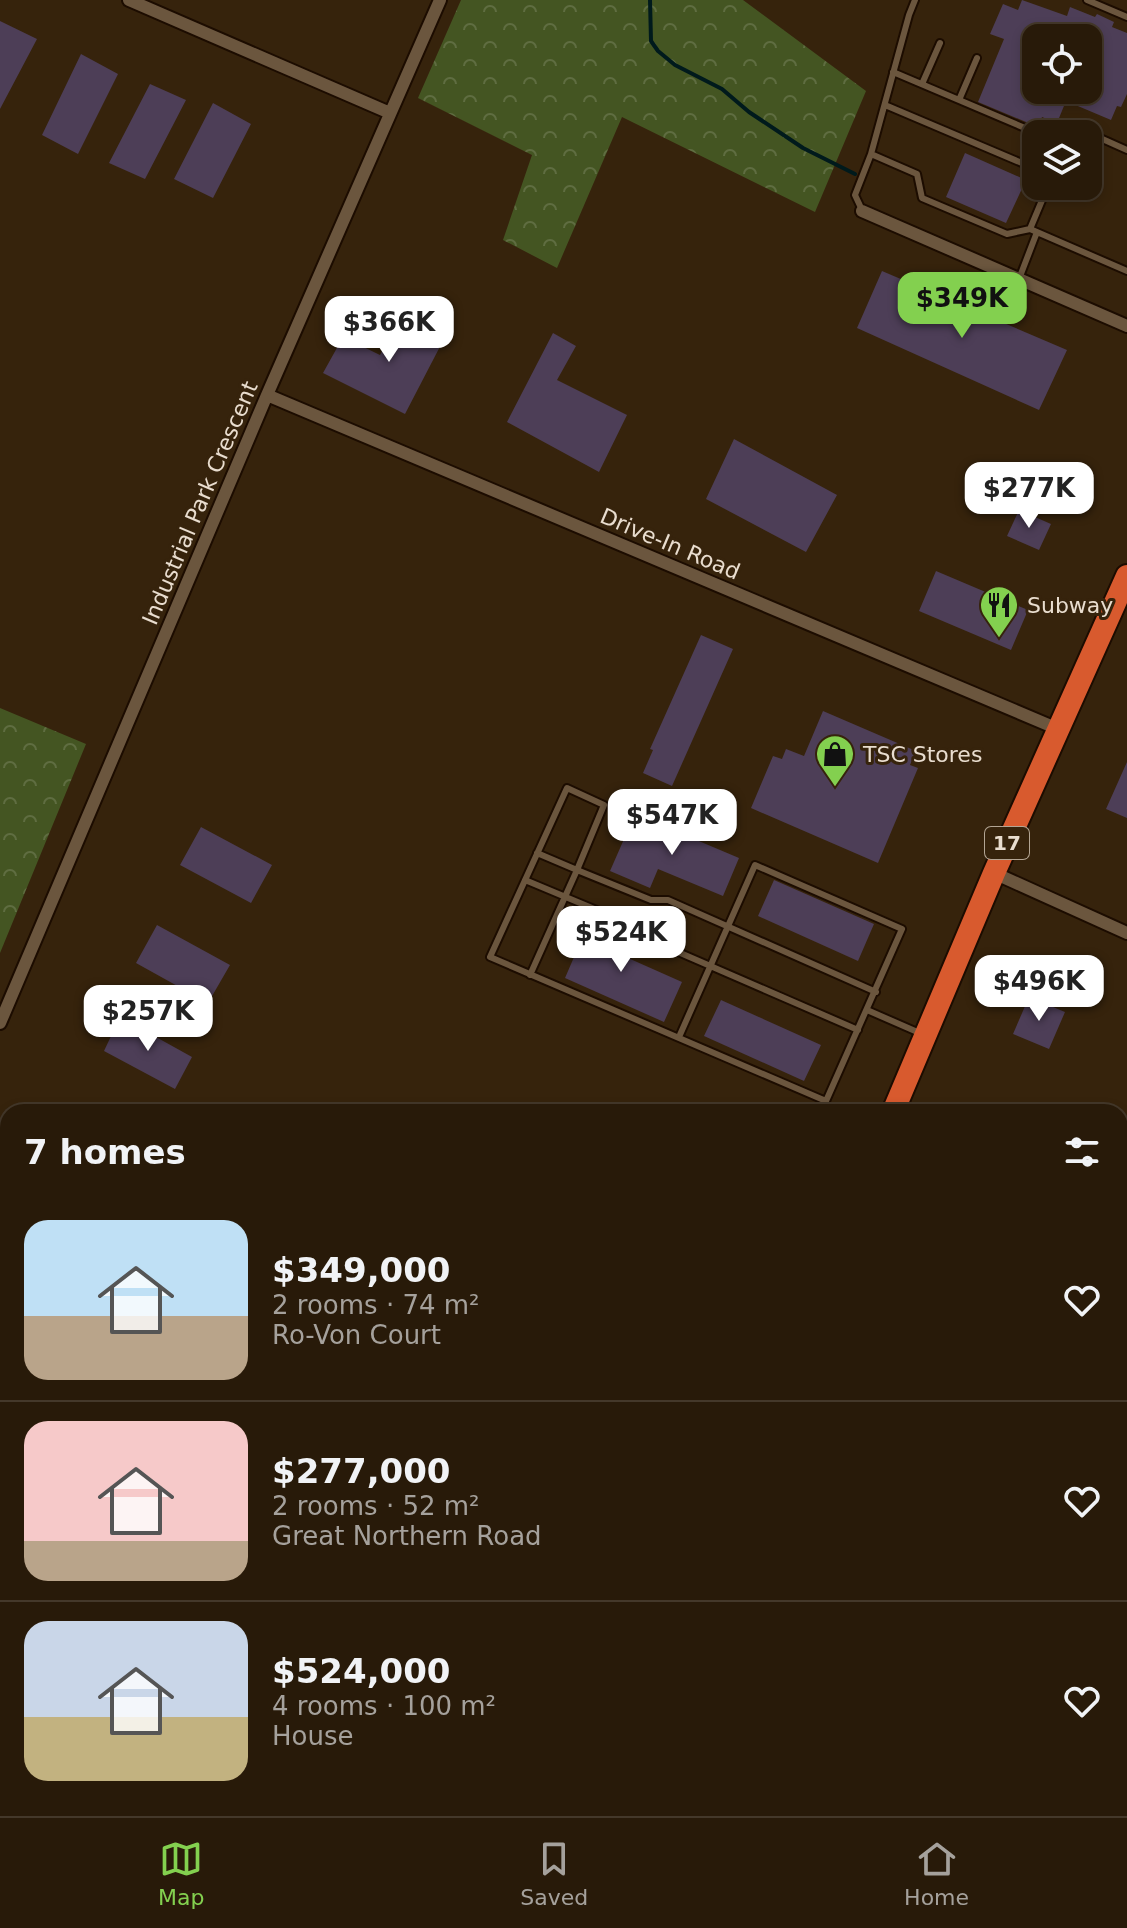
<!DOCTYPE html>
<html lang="en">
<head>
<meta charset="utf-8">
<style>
	:root { --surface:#281a09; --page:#342717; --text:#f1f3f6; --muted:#a5a19c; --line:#44382a; --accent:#83d04f }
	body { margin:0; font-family:"DejaVu Sans",sans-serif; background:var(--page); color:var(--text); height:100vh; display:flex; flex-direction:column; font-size:30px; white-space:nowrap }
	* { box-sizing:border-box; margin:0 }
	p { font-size:26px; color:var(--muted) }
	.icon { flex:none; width:44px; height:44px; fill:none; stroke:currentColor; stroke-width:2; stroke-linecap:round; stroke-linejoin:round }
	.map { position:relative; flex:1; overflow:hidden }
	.panel { position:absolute; left:0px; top:1104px; width:1128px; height:712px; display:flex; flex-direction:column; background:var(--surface); border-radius:24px 24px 0 0; box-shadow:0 4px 12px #0003,0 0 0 2px var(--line) }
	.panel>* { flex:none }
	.controls { position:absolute; left:1022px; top:24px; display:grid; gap:16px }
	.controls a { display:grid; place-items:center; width:80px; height:80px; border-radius:16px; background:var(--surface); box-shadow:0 4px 12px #0003,0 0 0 2px var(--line); font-size:40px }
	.price { position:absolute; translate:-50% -68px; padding:0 18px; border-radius:16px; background:#fff; color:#222; font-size:26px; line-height:52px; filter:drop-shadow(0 2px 4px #0008) }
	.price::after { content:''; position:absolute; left:50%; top:48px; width:24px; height:18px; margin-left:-12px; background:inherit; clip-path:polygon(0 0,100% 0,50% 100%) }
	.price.current { background:var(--accent); color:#111 }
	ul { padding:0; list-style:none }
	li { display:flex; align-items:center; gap:24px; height:200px; padding:0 24px }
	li+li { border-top:2px solid var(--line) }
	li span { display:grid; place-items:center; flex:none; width:224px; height:160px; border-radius:24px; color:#555 }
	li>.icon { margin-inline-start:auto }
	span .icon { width:96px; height:96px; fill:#fffc; stroke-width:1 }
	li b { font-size:34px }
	h2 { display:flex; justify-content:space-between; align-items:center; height:96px; padding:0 24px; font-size:34px }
	.dock { display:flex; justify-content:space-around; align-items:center; height:112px; border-top:2px solid var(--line); background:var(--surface); font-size:22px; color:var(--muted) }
	.dock a { display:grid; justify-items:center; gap:4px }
	.dock .current { color:var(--accent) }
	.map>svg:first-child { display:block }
	.forest { fill:url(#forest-crowns) }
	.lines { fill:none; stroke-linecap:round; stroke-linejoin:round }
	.stream { stroke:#001a1c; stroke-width:4 }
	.building { fill:#4d3e57; fill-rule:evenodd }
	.lane-casing { stroke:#1c0c00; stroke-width:10 }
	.street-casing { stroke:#1c0c00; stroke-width:16 }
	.highway-casing { stroke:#1c0c00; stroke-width:26 }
	.lane { stroke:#6b563e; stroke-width:6 }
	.street { stroke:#6b563e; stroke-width:12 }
	.highway { stroke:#d85a2e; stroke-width:22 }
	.labels { text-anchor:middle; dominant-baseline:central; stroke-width:6; stroke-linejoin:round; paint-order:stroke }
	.shield { fill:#36230c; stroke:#b3a594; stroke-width:2 }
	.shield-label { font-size:20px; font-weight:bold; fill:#e9ddcf }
	.street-label { font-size:22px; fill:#e9ddcf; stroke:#36230c }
	.poi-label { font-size:22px; fill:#e9ddcf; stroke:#36230c; text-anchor:start }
</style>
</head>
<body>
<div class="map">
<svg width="1127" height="1816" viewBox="0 0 1127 1816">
	<defs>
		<pattern id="forest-crowns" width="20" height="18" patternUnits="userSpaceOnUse" patternTransform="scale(2)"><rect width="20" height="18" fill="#452"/><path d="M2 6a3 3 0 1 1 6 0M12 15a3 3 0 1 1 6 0" fill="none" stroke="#5f6d41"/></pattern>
	</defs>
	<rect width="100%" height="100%" fill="#36230c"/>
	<path class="forest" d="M461 0H743L866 91 815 212 622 117 557 268 503 240 532 155 418 98Z
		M0 708 86 744 0 953Z"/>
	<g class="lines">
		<path class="stream" d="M650 0 651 41 658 51 675 65 722 89 749 112 803 148 855 174"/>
	</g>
	<path class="building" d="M1022 0 1067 16 1070 7 1095 17 1097 14 1114 22 1112 27 1127 33V94L1121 107 1117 106 1111 120 1066 101 1057 123 1042 117 1038 127 978 102 1004 39 990 34 1003 4 1018 10ZM1036 38H1088V90H1036Z
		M0 21 37 39 0 109Z
		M81 54 118 74 78 154 42 135Z
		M150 84 186 100 145 179 109 163Z
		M213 103 251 124 213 198 174 179Z
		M965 153 1026 180 1006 223 946 197Z
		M882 271 1067 350 1039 410 857 328Z
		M402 312 446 335 405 414 323 373 343 337 380 355Z
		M553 333 576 346 557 380 627 415 599 472 507 422Z
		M734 439 837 495 806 552 706 499Z
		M1019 510 1051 524 1039 550 1007 536Z
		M936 571 1028 610 1011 650 919 611Z
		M701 635 733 649 672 786 643 773 653 750 650 749Z
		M823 711 916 751 910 765 918 768 878 863 751 808 773 756 782 759 786 749 804 756Z
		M1127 762V818L1106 809Z
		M635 814 739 858 723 896 658 869 650 888 610 871Z
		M201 827 272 865 251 903 180 865Z
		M774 880 874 924 858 961 758 916Z
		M590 920 627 936 619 954 682 982 664 1022 565 978Z
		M157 925 230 965 208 1003 136 963Z
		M1029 997 1065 1012 1049 1049 1013 1034Z
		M721 1000 821 1045 804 1081 704 1036Z
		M120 1017 192 1057 175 1089 104 1051Z"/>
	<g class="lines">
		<g class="lane-casing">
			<path id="lane" d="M1087 0 1127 17
				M893 72 1039 134
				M922 84 940 43
				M959 100 977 58
				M885 105 1036 169
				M1069 134 1073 129H1080L1127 150
				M871 154 909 15 915 0
				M862 210 855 195 871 154 917 174 922 198 1007 234 1030 229 1127 271
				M1030 229 1048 186
				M1019 279 1037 232
				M537 853 577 870 604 805 567 788 490 957 826 1101 902 929 755 865 679 1037
				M525 880 635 926 655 942 858 1030
				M530 975 577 870 651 900H668L876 992
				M867 1010 922 1034
				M1120 1735 1127 1738
				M633 1808 648 1816
				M817 1808 836 1816
				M121 1816 124 1808
				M972 1816 976 1808"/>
		</g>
		<g class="street-casing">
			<path id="street" d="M129 0 390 113
				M862 211 1127 326
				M267 395 1058 729
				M994 873 1127 933
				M0 1023 267 395 440 0
				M1120 1257 1127 1260
				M0 1737 8 1740
				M170 1808 189 1816"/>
		</g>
		<g class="highway-casing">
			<path id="highway" d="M893 1112 994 873 1127 576
				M590 1816 594 1808"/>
		</g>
		<use href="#lane" class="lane"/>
		<use href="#street" class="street"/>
		<use href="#highway" class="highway"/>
	</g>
	<defs>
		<g id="restaurant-pin" transform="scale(2)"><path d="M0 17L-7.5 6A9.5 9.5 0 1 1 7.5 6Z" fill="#83d04f" stroke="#36230c"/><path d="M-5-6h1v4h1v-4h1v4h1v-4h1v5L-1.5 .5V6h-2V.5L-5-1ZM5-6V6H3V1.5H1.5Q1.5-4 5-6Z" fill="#111"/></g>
		<g id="shop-pin" transform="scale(2)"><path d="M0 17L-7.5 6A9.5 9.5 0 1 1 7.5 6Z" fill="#83d04f" stroke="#36230c"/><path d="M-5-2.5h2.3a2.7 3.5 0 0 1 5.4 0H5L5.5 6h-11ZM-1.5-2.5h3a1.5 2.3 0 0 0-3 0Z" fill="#111"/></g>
	</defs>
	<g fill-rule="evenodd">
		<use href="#restaurant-pin" x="999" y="605"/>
		<use href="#shop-pin" x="835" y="754"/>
	</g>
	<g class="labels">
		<rect class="shield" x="985" y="827" width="44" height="32" rx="6"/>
		<g class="shield-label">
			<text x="1007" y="843">17</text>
		</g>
		<g class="street-label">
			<text transform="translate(200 503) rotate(-67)">Industrial Park Crescent</text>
			<text transform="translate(670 544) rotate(23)">Drive-In Road</text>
		</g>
		<g class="poi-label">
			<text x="1027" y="605">Subway</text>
			<text x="863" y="754">TSC Stores</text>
		</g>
	</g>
</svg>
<div class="controls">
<a><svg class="icon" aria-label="locate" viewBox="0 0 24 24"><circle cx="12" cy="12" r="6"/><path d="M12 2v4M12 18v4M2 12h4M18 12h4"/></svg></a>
<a><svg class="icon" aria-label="layers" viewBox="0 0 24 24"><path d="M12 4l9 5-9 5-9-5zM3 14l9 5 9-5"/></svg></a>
</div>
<b class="price current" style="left:962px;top:340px">$349K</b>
<b class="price" style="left:389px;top:364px">$366K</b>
<b class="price" style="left:1029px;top:530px">$277K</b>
<b class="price" style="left:672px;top:857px">$547K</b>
<b class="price" style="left:621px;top:974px">$524K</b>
<b class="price" style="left:1039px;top:1023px">$496K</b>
<b class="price" style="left:148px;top:1053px">$257K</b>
<section class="panel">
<h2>7 homes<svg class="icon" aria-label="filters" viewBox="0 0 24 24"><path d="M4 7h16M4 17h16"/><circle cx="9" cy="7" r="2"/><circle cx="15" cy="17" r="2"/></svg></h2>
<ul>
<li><span style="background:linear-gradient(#bfe0f5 60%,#b9a48a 0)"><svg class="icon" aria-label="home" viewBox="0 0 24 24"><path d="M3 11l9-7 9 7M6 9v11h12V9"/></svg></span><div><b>$349,000</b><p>2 rooms · 74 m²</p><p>Ro-Von Court</p></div><svg class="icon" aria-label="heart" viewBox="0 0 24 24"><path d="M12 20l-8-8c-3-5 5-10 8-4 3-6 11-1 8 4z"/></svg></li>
<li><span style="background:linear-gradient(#f6c9c9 75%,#b9a48a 0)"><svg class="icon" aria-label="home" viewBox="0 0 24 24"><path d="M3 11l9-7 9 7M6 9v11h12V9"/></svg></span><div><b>$277,000</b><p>2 rooms · 52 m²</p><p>Great Northern Road</p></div><svg class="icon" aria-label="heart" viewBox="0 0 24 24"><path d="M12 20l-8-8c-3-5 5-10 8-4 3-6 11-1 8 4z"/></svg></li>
<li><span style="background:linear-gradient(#c9d6e8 60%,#c2b280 0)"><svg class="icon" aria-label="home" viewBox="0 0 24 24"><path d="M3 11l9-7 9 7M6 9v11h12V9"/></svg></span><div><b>$524,000</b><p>4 rooms · 100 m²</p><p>House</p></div><svg class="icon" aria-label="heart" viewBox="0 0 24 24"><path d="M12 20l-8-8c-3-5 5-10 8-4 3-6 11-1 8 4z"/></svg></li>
</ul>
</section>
</div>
<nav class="dock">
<a class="current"><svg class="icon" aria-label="map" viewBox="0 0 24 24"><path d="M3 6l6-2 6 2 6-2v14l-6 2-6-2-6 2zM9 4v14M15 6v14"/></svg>Map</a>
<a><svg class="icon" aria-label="saved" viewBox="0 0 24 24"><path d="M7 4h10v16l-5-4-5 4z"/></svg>Saved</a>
<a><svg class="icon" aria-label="home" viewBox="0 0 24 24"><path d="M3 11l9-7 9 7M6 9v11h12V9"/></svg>Home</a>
</nav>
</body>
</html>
